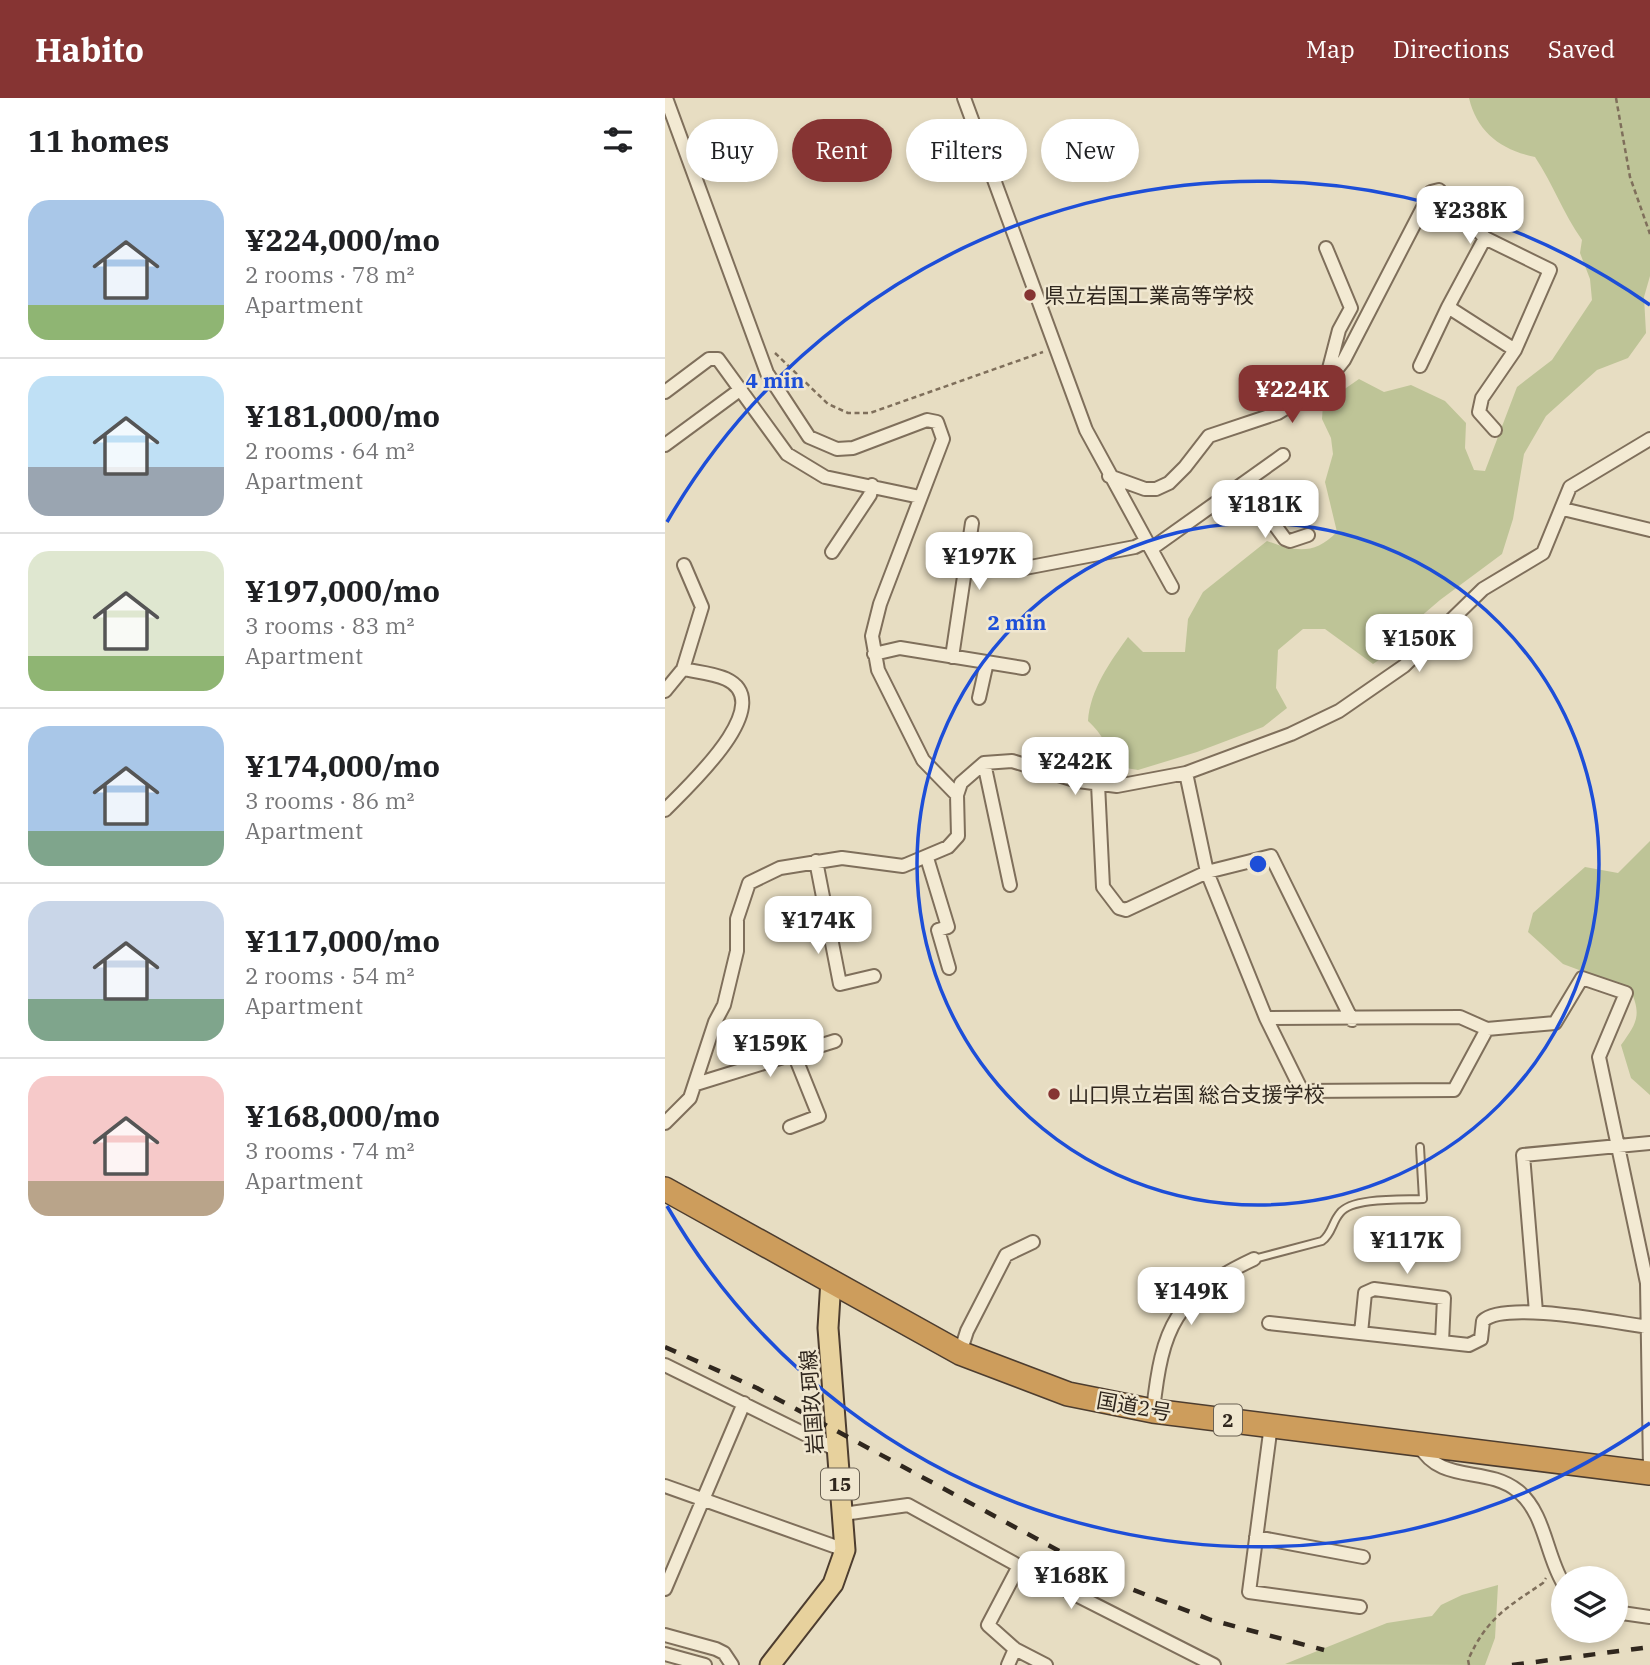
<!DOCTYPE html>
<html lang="en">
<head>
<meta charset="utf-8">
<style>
	:root { --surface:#fff; --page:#f2f2f2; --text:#202124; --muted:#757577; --line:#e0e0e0; --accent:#863433 }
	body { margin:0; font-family:"IBM Plex Serif","Noto Sans JP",serif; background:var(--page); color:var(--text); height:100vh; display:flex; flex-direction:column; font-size:26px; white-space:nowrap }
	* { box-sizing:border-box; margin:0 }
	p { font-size:23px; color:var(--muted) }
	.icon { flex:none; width:38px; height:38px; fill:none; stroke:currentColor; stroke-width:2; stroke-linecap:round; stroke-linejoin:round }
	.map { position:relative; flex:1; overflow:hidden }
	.panel { display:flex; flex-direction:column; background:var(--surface); width:665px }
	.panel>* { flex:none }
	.guide { position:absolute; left:21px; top:21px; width:665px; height:63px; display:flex; gap:14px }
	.tools { position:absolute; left:886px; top:1468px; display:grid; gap:14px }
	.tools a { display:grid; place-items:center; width:77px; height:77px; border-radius:50%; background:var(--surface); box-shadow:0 4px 10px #0003; font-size:35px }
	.price { position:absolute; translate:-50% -60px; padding:0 16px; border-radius:14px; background:#fff; color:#222; font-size:23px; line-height:46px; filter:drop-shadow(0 2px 4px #0008) }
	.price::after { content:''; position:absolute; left:50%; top:42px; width:21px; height:16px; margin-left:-10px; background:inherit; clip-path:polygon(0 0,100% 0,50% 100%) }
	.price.active { background:var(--accent); color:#fff }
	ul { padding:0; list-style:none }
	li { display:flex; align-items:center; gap:21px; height:175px; padding:0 28px }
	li+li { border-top:2px solid var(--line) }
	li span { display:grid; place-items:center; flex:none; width:196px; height:140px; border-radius:21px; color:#555 }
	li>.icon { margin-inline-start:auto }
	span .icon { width:84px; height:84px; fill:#fffc; stroke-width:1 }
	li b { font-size:30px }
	h2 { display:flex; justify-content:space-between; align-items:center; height:84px; padding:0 28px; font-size:30px }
	.tag { padding:0 24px; border-radius:32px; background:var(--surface); box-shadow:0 4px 10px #0003; font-size:24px; line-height:63px }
	.tag.active { background:var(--accent); color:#fff }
	header { display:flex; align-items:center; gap:42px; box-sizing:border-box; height:98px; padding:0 35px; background:var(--accent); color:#fff }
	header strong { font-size:33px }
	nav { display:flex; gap:38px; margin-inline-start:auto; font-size:24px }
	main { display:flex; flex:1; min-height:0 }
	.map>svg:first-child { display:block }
	.green { fill:#bec497 }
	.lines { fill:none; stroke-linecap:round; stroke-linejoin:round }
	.lane-casing { stroke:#7f6f5b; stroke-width:10 }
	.street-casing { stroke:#7f6f5b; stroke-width:16 }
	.primary-casing { stroke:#4d3d2f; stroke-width:23 }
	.highway-casing { stroke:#4d3d2f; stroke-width:26 }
	.path { stroke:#7f6f5b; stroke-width:2.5; stroke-dasharray:5 3.5; stroke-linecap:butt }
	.lane { stroke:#f3ead3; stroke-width:6 }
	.street { stroke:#f3ead3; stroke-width:12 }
	.primary { stroke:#e7d19d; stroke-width:19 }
	.highway { stroke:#cd9d5c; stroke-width:23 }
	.rail { stroke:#30271e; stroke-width:4.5; stroke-dasharray:12 12; stroke-linecap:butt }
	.ring { fill:none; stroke:#1d4ed8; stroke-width:3.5 }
	.poi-dot { fill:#863433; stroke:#f0e7d0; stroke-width:2.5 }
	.labels { text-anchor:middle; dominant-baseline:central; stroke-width:5; stroke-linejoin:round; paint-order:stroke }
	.shield { fill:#f0e7d0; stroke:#6a6153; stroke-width:2 }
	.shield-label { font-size:19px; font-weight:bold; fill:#30271e }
	.poi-label { font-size:21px; fill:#30271e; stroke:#f0e7d0; text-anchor:start }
	.street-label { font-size:21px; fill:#30271e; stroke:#f0e7d0 }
	.centre { fill:#1d4ed8; stroke:#f0e7d0; stroke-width:3.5 }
	.ring-label { font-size:21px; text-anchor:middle; font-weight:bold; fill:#1d4ed8; stroke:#f0e7d0; stroke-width:5; stroke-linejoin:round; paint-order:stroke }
</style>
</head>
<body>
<header>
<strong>Habito</strong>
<nav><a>Map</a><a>Directions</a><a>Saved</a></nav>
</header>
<main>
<section class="panel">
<h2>11 homes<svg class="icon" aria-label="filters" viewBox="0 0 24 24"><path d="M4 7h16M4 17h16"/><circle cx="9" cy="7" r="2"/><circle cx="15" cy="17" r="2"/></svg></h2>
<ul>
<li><span style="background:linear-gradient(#a9c7e8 75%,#8fb573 0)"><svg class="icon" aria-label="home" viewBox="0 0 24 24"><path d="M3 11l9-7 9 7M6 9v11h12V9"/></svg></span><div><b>¥224,000/mo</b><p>2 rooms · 78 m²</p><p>Apartment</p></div></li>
<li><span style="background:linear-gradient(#bfe0f5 65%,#9aa5b1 0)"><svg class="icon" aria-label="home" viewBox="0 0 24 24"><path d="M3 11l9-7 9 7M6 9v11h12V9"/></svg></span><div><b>¥181,000/mo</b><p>2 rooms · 64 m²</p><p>Apartment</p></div></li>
<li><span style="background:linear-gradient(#dfe7d0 75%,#8fb573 0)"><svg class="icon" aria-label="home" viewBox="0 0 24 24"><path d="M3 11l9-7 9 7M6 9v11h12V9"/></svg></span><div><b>¥197,000/mo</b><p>3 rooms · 83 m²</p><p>Apartment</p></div></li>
<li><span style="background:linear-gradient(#a9c7e8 75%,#7fa58c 0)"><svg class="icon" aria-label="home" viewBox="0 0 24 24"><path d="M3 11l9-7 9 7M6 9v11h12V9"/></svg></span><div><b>¥174,000/mo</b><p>3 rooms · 86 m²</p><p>Apartment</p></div></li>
<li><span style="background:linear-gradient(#c9d6e8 70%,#7fa58c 0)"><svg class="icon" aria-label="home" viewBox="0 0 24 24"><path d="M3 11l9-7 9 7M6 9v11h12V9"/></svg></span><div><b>¥117,000/mo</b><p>2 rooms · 54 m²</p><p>Apartment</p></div></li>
<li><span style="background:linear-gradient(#f6c9c9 75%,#b9a48a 0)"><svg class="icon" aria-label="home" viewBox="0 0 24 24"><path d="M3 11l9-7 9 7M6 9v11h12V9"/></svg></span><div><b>¥168,000/mo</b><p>3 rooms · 74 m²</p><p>Apartment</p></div></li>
</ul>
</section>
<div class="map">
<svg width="985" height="1567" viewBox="0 0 985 1567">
	<rect width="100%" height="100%" fill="#e7ddc2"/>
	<path class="green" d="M804 0H985V178L979 199 981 235 963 260 932 272 881 318 859 356 848 421 837 456 775 502 740 532 721 557 708 566 660 531H638L613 552 611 590 622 610 598 629 532 654 473 672 443 667C443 647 438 637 423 623 425 592 445 564 463 539L478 554H520L523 521 538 494 602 443C631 454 649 457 672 434L660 384 668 356 666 340 657 321 658 306 694 281 719 294 746 287 780 303 801 325 800 350 809 372 820 373 852 289 887 262 927 202 925 181 915 155 917 142C898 115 888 86 870 59 836 52 812 34 804 0Z
		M985 743V997L966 980 956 947C972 925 977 917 965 891L898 866 863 834 868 815 920 769 953 775Z
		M833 1487 830 1540 820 1567 620 1566 722 1525 767 1518 776 1507 797 1497Z"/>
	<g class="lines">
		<g class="lane-casing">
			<path id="lane" d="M589 1161 657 1143C667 1136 667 1124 675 1115 687 1099 739 1102 758 1101L755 1049"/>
		</g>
		<g class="street-casing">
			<path id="street" d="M1 0 102 275 144 339 172 351 188 350 262 322 272 324 278 341 215 506 207 538 213 572 258 662 292 697
				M299 0 421 332 486 451 618 357
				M783 209 820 140
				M755 268 783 209 850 252
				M660 286 679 262 766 94 774 92 820 140 885 172 850 252 817 300 814 314 830 332
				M0 294 44 261H53L122 356 160 379 255 399
				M0 347 76 291
				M444 378 480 391H491L504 385 520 369 544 338 613 315 660 286 674 232 686 210 661 150
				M579 385 620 441 625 443 643 437
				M898 411 985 432
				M486 451 507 489
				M167 454 205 397 207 387
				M300 469 360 470 470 449 480 444
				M209 556 235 550 358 570
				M287 559 307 425
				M0 593 18 571 37 509 19 467
				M314 600 322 564
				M319 665 345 787
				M521 675 542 774 601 920 637 993 789 992 822 931
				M433 686 438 789 454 810 461 812 542 774 606 758 687 922
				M0 712C19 692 115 606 61 581 48 575 32 574 18 571
				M262 760 283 829 273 832 284 870
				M151 763 175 886 209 878
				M601 920 795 919 822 931 890 925 917 880 961 895 934 959 982 1185 985 1370
				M31 986 170 943
				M0 1025 25 1000 50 924 59 907 72 853V821L84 785 115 770 177 760 238 768 283 749 293 738 292 697 296 685 319 665 347 663 413 683 452 688 521 675 626 636 674 613 739 568 818 491 878 455 905 389 985 341
				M125 1029 154 1018 129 956
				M871 1214 858 1057 985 1045
				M604 1225 804 1247 816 1241 818 1223C839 1202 952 1225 984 1229
				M696 1235 700 1195 709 1191 779 1200 777 1244
				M295 1255 302 1233 341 1157 368 1144
				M0 1267 172 1352
				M488 1313C497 1229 510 1198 589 1161
				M606 1327 584 1494 695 1509
				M754 1347C776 1387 821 1367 853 1393 880 1415 881 1457 898 1485
				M0 1388 180 1452
				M178 1416 243 1407 354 1468
				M591 1439 698 1459
				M0 1491 79 1305
				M950 1514 985 1519
				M0 1537 51 1551 59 1555 67 1567
				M350 1551 381 1567
				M0 1556 40 1567
				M343 1567 350 1551 323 1527 354 1468 549 1567"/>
		</g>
		<g class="primary-casing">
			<path id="primary" d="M105 1567 168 1486 180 1452 163 1230 166 1182"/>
		</g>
		<g class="highway-casing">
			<path id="highway" d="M0 1091 295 1255 403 1296 488 1313 985 1375"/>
		</g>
		<path class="path" d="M951 0 965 79 985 136
			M110 255 163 306 183 315H205L378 254
			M804 1567 803 1562C822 1520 841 1510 878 1485L881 1480"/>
		<use href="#lane" class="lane"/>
		<use href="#street" class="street"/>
		<use href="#primary" class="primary"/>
		<use href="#highway" class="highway"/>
		<path class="rail" d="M0 1249 92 1290 461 1489 546 1522 659 1552
			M847 1567 985 1549"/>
	</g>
	<g class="ring">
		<circle cx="593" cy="766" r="341"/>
		<path d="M985 1325A683 683 0 0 1 2 1108M2 424A683 683 0 0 1 985 207"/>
	</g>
	<g class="poi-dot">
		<circle cx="365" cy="197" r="7"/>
		<circle cx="389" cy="996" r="7"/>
	</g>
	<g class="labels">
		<g class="shield">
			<rect x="549" y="1306.5" width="28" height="31" rx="5"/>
			<rect x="156" y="1370.5" width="38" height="31" rx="5"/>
		</g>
		<g class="shield-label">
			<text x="563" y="1322">2</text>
			<text x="175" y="1386">15</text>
		</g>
		<g class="poi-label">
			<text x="379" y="197">県立岩国工業高等学校</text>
			<text x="403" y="996">山口県立岩国 総合支援学校</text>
		</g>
		<g class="street-label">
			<text transform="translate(146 1304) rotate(-94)">岩国玖珂線</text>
			<text transform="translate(469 1308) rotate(10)">国道2号</text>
		</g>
	</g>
	<circle cx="593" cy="766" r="10" class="centre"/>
	<g class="ring-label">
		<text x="110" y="290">4 min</text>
		<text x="352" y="532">2 min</text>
	</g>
</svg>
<div class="tools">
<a><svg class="icon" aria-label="layers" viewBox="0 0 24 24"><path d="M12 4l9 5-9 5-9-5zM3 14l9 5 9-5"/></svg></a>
</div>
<b class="price" style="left:805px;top:148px">¥238K</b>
<b class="price active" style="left:627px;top:327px">¥224K</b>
<b class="price" style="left:600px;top:442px">¥181K</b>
<b class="price" style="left:314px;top:494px">¥197K</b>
<b class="price" style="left:754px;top:576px">¥150K</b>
<b class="price" style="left:410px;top:699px">¥242K</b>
<b class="price" style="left:153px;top:858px">¥174K</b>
<b class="price" style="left:105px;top:981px">¥159K</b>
<b class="price" style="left:742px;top:1178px">¥117K</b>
<b class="price" style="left:526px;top:1229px">¥149K</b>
<b class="price" style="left:406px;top:1513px">¥168K</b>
<div class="guide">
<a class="tag">Buy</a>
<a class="tag active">Rent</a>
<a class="tag">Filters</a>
<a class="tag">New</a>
</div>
</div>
</main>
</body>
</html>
